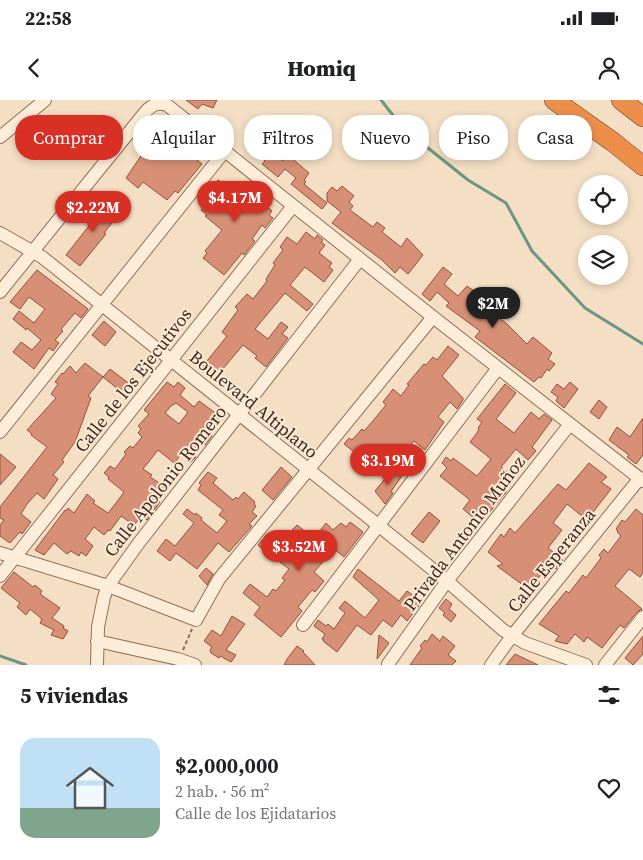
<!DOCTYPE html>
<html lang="es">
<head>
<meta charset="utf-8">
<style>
	:root { --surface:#fff; --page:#f2f2f2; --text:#202124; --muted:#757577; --accent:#d93025 }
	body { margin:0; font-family:"Source Serif 4",serif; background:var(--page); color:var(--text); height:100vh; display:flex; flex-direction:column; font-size:19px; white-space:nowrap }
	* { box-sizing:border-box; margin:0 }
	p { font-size:16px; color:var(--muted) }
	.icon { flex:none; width:28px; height:28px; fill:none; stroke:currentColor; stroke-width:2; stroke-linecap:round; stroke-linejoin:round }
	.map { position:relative; height:565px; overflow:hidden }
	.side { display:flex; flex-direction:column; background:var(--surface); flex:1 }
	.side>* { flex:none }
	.guide { position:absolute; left:15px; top:15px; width:614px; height:45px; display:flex; gap:10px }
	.fabs { position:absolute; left:578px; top:75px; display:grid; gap:10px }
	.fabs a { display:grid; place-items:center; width:50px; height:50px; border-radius:50%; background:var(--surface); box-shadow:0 2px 8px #0003; font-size:25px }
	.price { position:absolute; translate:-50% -42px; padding:0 11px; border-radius:18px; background:var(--accent); color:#fff; font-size:16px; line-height:32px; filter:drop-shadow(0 1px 2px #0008) }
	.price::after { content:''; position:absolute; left:50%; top:30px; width:15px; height:11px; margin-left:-8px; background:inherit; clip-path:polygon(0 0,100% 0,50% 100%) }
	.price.selected { background:#222; color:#fff }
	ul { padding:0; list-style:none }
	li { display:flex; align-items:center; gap:15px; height:125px; padding:0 20px }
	li span { display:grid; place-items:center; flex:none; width:140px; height:100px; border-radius:15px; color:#555 }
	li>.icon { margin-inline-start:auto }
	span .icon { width:60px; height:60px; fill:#fffc; stroke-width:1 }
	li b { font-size:21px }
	h2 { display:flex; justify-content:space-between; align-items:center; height:60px; padding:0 20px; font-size:21px }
	.tag { padding:0 18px; border-radius:20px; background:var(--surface); box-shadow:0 2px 8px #0003; font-size:18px; line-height:45px }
	.tag.selected { background:var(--accent); color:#fff }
	.status { display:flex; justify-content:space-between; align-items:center; height:35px; padding:0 25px; background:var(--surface); direction:ltr }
	.status svg { height:14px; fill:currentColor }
	header { display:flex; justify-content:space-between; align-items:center; height:65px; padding:0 20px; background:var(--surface); font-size:22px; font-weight:800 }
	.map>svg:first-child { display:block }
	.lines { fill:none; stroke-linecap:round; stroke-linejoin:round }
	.stream { stroke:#6b9686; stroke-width:3 }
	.building { fill:#d79075; stroke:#94513a; fill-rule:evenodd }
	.minor-casing { stroke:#926e57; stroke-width:14 }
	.highway-casing { stroke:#5f3d2c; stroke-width:20 }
	.path { stroke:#926e57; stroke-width:2; stroke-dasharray:4 2.5; stroke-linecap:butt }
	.minor { stroke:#fdedd9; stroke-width:12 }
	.highway { stroke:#ed8f4b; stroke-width:19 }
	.labels { text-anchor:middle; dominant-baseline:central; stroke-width:4; stroke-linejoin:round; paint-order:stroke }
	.street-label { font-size:18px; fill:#40291d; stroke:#faead5 }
</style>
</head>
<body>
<div class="status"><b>22:58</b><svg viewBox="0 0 49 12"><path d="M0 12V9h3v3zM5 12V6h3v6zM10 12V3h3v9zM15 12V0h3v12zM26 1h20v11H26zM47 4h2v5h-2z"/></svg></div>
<header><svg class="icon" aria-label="back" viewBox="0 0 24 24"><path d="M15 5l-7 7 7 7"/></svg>Homiq<svg class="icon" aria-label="person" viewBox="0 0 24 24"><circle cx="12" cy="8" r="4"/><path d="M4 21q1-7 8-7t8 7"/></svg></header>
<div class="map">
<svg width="643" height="565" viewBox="0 0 643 565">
	<rect width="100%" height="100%" fill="#f4dfc4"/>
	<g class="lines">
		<path class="stream" d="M381 0 403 28 468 80 506 103 532 151 585 208 643 244
			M0 556 26 565"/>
	</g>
	<path class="building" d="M186 0H217L213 8 202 4 198 9Z
		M163 30 169 35 172 30 182 38 177 44 202 64 178 93 175 91 167 100 143 82 138 88 126 78 143 53 139 49 146 40 150 44Z
		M274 31 283 38 272 52 283 61 288 55 309 73 304 80 306 82 304 84 327 103 322 109 291 84 296 78 285 69 278 77 262 64 265 61 257 54Z
		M218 80 241 97 252 83 272 99 266 106 272 111 269 115 273 118 265 128 262 125 252 139 255 141 244 155 242 153 224 175 203 158 207 153 205 151 222 130 205 116 207 115 201 110 214 95 210 91Z
		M342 86 354 96 349 102 353 106 350 110 373 127 377 122 385 128 382 132 401 147 407 138 423 155 408 174 400 167 395 173 382 160 332 123 341 112 327 101V93L332 87 337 91Z
		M106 101 119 111 118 113 119 114 104 133 106 134 80 166 66 155 96 117 91 113 99 104 101 106Z
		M306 132 315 139 317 135 323 140 321 142 325 145 319 153 332 163 329 167 333 170 324 182 305 167 290 185 313 204 307 211 285 193 255 229 268 239 281 222 288 227 282 234 288 238 266 267 255 258 257 256 243 245 216 277 203 266 227 236 222 232 238 210 235 207 247 194 253 199 267 181 266 179 275 165 273 163 283 150 280 147 287 137 297 144Z
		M443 167 452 174 444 184 458 196 467 186 481 196 477 201 507 224 527 244 533 237 552 253 548 259 555 264 549 271 547 269 541 278 539 277 534 282 475 237 480 231 446 206 449 203 437 192 430 201 422 194Z
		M37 170 88 209 81 218 75 213 61 229 63 231 55 240 59 243 53 251 49 248 34 269 13 252 21 242 32 250 41 240 27 228 26 230 13 219 19 211 34 223 45 209 29 197 20 209 10 202Z
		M104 221 116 232 105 246 92 235Z
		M448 246 459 255 442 276 463 298V300L457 309 450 302 438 317 444 322 425 350 414 341 407 349 405 347 397 357 386 348 372 366 344 344 349 338 352 340 362 329 364 331 372 322 386 305 383 302 393 289 401 296 409 285 407 284 424 264 426 265 433 257 437 260Z
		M85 263 103 277 88 296 91 298 75 342 62 360 64 362 53 375 58 379 44 399 37 393 27 404 21 414 31 422 22 434 20 432 10 443 0 436V425L4 420 0 418V407L47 347 31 335 32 334 27 330 56 298 51 294 58 284 55 282 62 273 63 274 70 266 76 273Z
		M110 269 131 285 124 294 103 277Z
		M167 282 174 287 178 282 185 288 180 295 194 307 199 301 221 317 210 332 212 336 205 345 201 341 191 353 196 357 191 362 181 355 174 363 158 350 143 369 152 375 150 377 167 388 158 400 160 402 147 420 142 416 134 425 121 416 110 431 108 430 104 435 94 427 85 439 93 446 86 456 81 452 79 456 71 451 67 454 54 443 44 455 35 450 65 410 66 411 68 408 74 413 87 394 95 401 93 403 108 413 116 403 124 392 108 379 109 377 104 373 110 366 115 369 126 354 124 352 130 346 133 348 142 337 138 333 141 329 138 326 149 314 144 310ZM176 303 188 312 179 324 165 313 171 306Z
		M570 282 578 289 564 308 556 301 558 297 551 292 557 284 564 289Z
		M505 284 516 293 496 319 514 333 531 312 539 319 544 314 552 320 532 347 536 351 528 360 516 349 501 367 513 376 507 383 510 385 506 390 507 391 488 414 480 413 475 419 463 409 470 400 440 376 447 368 442 363 446 357 451 361 453 358 477 376 491 359 470 342 477 333 479 329 478 328 482 322 477 319Z
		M599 300 607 307 599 319 590 312Z
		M643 318V355L636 364 627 357 629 355 609 340 617 327 630 337Z
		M0 354 16 367 0 385Z
		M589 363 607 377 601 382 611 389 587 420 567 404 553 423 562 430 548 448 563 460 556 469 552 465 527 488 497 466 503 464 488 452 501 434 504 437 510 428 515 433 558 384 566 390Z
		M281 367 292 377 273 400 262 390Z
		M393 369 402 376 394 387 391 392 393 393 385 404 375 391Z
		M208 372 217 378 213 383 233 400 236 397 238 399 244 392 255 402 254 404 256 406 252 412 257 416 249 424 252 426 229 452 218 443 197 469 176 453 170 461 157 451 166 439 175 446 194 423 183 414 187 409 195 415 196 413 202 418 201 420 217 433 227 421 219 415 223 410 198 390 201 385 199 383Z
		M636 409 643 415V473L640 477 629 469 615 486 642 509 637 512 624 528 620 525 602 548 587 537 584 542 575 534 567 544 555 541 559 536 539 524 566 491 569 493 583 475 586 478 601 458 599 455 604 449 608 453 621 436 617 432 618 431 616 429 622 420 625 422Z
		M429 412 440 421 423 443 411 434Z
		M350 422 363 432 344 457 334 449 314 472 324 481 315 492 312 490 298 507 302 511 281 537 254 515 260 507 243 493 250 484 267 497 273 489 276 491 285 480 282 478 289 469 260 447 258 445 262 440 274 449 297 425 307 433 310 430 317 435 326 423 333 430 341 423 346 427Z
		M206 468 213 474 207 485 199 476Z
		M358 469 399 501 407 491 422 502 407 521 401 515 392 527 383 520 371 535 357 525 337 552 323 541 324 540 322 539 325 534 314 526 318 520 326 526 328 524 334 529 345 513 339 508 345 501 365 518 379 500 353 477Z
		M14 472 33 487 35 485 42 491 40 494 60 508 52 518 64 526 63 528 68 531 63 539 51 535 54 530 40 523 42 519 30 509 26 515 17 507 20 503 1 488Z
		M446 499 452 504 449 509 456 515 451 522 443 515 445 513 439 508Z
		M232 516 245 524 226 550 236 555 231 562 220 556 219 558 211 553 210 550 212 547 204 541 212 530 221 536Z
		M432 534 440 541 443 536 455 546 448 555 456 561 452 565H410L422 548 420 546 425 540 427 542Z
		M379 535 389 543 377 559Z
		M643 536V554L633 565 625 558Z
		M297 546 304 551 303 552 315 565H284L287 559Z
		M515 554 538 565H506Z"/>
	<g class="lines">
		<g class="minor-casing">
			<path id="minor" d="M0 37 45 0
				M0 133 42 157 378 425 447 481 503 530 525 543 586 565
				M0 192 147 10C154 4 159 2 167 5L433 217 643 381
				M0 332 224 52
				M0 453 108 486 196 520 219 479 433 217
				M0 476 293 106
				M303 525 498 268
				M97 541 178 559 195 565
				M388 564 447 481 570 324
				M97 565 98 527 104 497 108 486 138 444 360 159
				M491 565 512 536 640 378
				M605 565 643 517"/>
		</g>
		<g class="highway-casing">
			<path id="highway" d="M554 0 613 42 643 66
				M621 0 643 17"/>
		</g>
		<path class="path" d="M183 550 192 529"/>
		<use href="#minor" class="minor"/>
		<use href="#highway" class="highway"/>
	</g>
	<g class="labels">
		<g class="street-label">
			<text transform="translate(133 280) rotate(-52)">Calle de los Ejecutivos</text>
			<text transform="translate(254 304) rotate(39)">Boulevard Altiplano</text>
			<text transform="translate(165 381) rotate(-52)">Calle Apolonio Romero</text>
			<text transform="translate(464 433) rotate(-53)">Privada Antonio Muñoz</text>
			<text transform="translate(551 460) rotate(-51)">Calle Esperanza</text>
		</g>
	</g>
</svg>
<div class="fabs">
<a><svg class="icon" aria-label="locate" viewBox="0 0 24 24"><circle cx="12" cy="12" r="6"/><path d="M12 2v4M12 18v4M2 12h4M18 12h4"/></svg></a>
<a><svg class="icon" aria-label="layers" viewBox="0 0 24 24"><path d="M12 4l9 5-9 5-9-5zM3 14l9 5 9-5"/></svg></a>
</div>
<b class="price" style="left:235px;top:123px">$4.17M</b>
<b class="price" style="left:93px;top:133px">$2.22M</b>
<b class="price selected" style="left:493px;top:229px">$2M</b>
<b class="price" style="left:388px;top:386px">$3.19M</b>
<b class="price" style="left:299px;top:472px">$3.52M</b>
<div class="guide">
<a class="tag selected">Comprar</a>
<a class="tag">Alquilar</a>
<a class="tag">Filtros</a>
<a class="tag">Nuevo</a>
<a class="tag">Piso</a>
<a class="tag">Casa</a>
</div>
</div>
<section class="side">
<h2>5 viviendas<svg class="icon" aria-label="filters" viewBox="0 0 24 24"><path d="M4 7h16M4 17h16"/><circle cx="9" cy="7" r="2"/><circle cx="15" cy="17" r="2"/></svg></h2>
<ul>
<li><span style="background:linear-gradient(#bfe0f5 70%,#7fa58c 0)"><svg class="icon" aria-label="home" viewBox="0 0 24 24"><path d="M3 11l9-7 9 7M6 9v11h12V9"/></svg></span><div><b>$2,000,000</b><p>2 hab. · 56 m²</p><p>Calle de los Ejidatarios</p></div><svg class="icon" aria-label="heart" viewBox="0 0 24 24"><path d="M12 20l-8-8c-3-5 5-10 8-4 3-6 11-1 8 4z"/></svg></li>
</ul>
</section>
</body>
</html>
